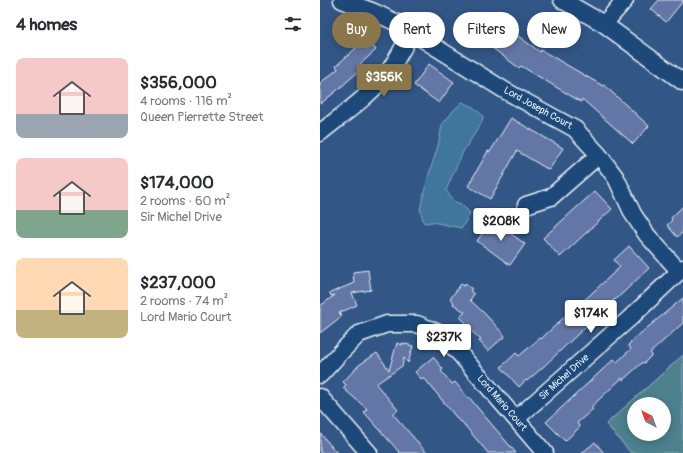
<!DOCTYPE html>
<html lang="en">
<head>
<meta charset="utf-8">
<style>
	:root { --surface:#fff; --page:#f7f7f7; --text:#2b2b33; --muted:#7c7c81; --accent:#8a764a }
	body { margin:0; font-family:Pangolin,sans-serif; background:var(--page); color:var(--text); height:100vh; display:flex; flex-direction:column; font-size:15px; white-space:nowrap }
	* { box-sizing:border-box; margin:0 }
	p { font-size:13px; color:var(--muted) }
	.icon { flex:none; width:22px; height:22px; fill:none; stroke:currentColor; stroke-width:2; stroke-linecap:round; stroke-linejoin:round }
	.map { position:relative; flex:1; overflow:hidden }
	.panel { display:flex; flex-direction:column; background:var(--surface); width:320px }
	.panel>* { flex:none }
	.guide { position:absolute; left:12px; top:12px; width:291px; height:36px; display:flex; gap:8px }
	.needle { width:26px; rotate:319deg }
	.fabs { position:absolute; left:307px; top:397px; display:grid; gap:8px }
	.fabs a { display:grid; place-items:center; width:44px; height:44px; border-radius:50%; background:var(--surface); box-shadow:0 2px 10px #0003; font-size:20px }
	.price { position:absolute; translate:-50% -34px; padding:0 9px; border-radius:4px; background:#fff; color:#222; font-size:13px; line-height:26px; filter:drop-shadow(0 1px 2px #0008) }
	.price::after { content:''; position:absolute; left:50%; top:24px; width:12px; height:9px; margin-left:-6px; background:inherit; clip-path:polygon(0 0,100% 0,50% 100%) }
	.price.active { background:var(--accent); color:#fff }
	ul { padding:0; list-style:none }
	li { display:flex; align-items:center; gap:12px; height:100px; padding:0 16px }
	li span { display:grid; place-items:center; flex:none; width:112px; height:80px; border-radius:8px; color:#555 }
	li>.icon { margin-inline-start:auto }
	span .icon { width:48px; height:48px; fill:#fffc; stroke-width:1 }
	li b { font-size:17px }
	h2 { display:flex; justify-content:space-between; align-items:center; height:48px; padding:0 16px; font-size:17px }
	.pill { padding:0 14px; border-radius:18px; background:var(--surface); box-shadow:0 2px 10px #0003; font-size:14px; line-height:36px }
	.pill.active { background:var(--accent); color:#fff }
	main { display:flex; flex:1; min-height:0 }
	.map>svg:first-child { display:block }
	.green { fill:#4e818e; stroke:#9bb9c3; fill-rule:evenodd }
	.water { fill:#3f769b; stroke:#83a7c0 }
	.building { fill:#6376a5; stroke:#e8f1f8 }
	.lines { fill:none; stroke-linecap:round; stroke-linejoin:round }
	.minor-casing { stroke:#e8f1f8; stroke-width:19 }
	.minor { stroke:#1f4a7a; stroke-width:16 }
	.labels { text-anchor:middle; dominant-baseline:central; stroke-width:4; stroke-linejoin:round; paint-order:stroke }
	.street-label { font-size:10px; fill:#e8f1f8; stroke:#1f4a7a }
</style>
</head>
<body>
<main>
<section class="panel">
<h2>4 homes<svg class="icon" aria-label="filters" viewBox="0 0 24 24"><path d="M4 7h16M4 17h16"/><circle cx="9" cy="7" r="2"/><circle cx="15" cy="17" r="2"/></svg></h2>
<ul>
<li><span style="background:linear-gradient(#f6c9c9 70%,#9aa5b1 0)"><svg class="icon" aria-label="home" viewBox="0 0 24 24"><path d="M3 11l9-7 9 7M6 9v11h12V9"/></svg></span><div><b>$356,000</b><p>4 rooms · 116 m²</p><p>Queen Pierrette Street</p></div></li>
<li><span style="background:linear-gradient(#f6c9c9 65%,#7fa58c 0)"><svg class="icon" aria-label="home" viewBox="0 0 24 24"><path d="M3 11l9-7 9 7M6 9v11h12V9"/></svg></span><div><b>$174,000</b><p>2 rooms · 60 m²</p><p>Sir Michel Drive</p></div></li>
<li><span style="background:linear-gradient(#ffd9b3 65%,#c2b280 0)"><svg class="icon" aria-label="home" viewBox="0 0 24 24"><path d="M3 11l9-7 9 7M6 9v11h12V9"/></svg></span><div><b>$237,000</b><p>2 rooms · 74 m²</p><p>Lord Mario Court</p></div></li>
</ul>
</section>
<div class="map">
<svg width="363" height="453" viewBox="0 0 363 453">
	<rect width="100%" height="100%" fill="#325686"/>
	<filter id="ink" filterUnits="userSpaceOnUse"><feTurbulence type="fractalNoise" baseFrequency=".025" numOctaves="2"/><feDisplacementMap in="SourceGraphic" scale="8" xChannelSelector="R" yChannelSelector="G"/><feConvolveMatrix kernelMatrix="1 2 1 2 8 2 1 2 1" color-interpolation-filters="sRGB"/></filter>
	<g filter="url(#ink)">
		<path class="green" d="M363 355V453H311L286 424ZM314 404H344V434H314Z"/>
		<path class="water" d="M142 102 153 107 163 116 162 122 143 152 126 190 133 201 141 204 150 213 142 228 112 222 104 223 100 209 109 174 118 146 122 125 133 111Z"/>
		<path class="building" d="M339 0H363V1L346 22 331 9Z
			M165 12 220 52 221 50 283 86 284 85 329 126 313 144 262 99 261 102 201 66 199 68 151 32Z
			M46 37 56 50 38 66 41 69 20 88 0 104V83L18 69 16 66 36 48 35 46Z
			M109 64 134 82 119 103 94 85Z
			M191 118 243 148 229 170 197 151 170 199 148 186 168 151 170 152Z
			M275 191 292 209 240 257 223 238Z
			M363 206V232L357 237 347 225 352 220 351 218Z
			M172 220 205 244 190 265 157 241Z
			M309 246 329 268 304 292 295 300V299L222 368 207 381 206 380 199 387 181 367 196 353 199 356 220 338 221 339 257 305 258 306 300 267 294 260Z
			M48 270 51 290 32 293 37 305 19 313 22 316 0 333V306L15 295 11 296 10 293 34 283 33 272Z
			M141 284 144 286 145 284 152 289 150 291 154 294 150 300 166 315 185 336 168 351 159 341 161 340 145 325 146 323 140 317 145 312 133 304 134 302 130 299Z
			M363 298V323L330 353 332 355 324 363 323 362 303 380 302 378 271 407 273 409 257 423 260 427 245 441 226 422 294 359 297 362 311 349 308 345 321 333Z
			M77 343 82 345V343L93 346 88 363 84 358 82 366 56 384 78 410 73 414 107 453H80L51 420 44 412 47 409 23 388 26 385 23 382 39 365 57 353 69 370Z
			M113 357 123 369 121 371 132 384 135 382 148 398 149 397 157 407 196 453H168L141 421 140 422 104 378 102 380 95 372Z
			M0 433 17 453H0Z
			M275 442 284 453H262Z"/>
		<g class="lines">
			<g class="minor-casing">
				<path id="minor" d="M22 0 54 12 77 23 184 90 255 129 279 155 296 178 313 214 327 235 360 272
					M242 0 284 24 305 0
					M284 24 363 82
					M0 133C22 115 47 98 65 76 76 63 83 47 92 32
					M206 205 231 197 279 155
					M0 375 23 350 39 334 67 324H97L119 333 140 354 225 453
					M0 397 49 453
					M196 419 310 318 363 268"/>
			</g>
			<use href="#minor" class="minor"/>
		</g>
	</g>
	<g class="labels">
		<g class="street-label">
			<text transform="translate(218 108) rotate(29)">Lord Joseph Court</text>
			<text transform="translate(244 377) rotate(-42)">Sir Michel Drive</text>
			<text transform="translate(182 403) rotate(49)">Lord Mario Court</text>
		</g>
	</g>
</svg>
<div class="fabs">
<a><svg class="needle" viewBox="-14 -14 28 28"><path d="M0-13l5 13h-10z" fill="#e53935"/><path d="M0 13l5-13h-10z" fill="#7c7c81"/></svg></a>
</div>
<b class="price active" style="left:64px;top:98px">$356K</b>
<b class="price" style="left:181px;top:242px">$208K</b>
<b class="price" style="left:271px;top:334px">$174K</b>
<b class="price" style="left:124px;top:358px">$237K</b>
<div class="guide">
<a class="pill active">Buy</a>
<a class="pill">Rent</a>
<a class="pill">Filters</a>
<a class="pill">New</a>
</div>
</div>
</main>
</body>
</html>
